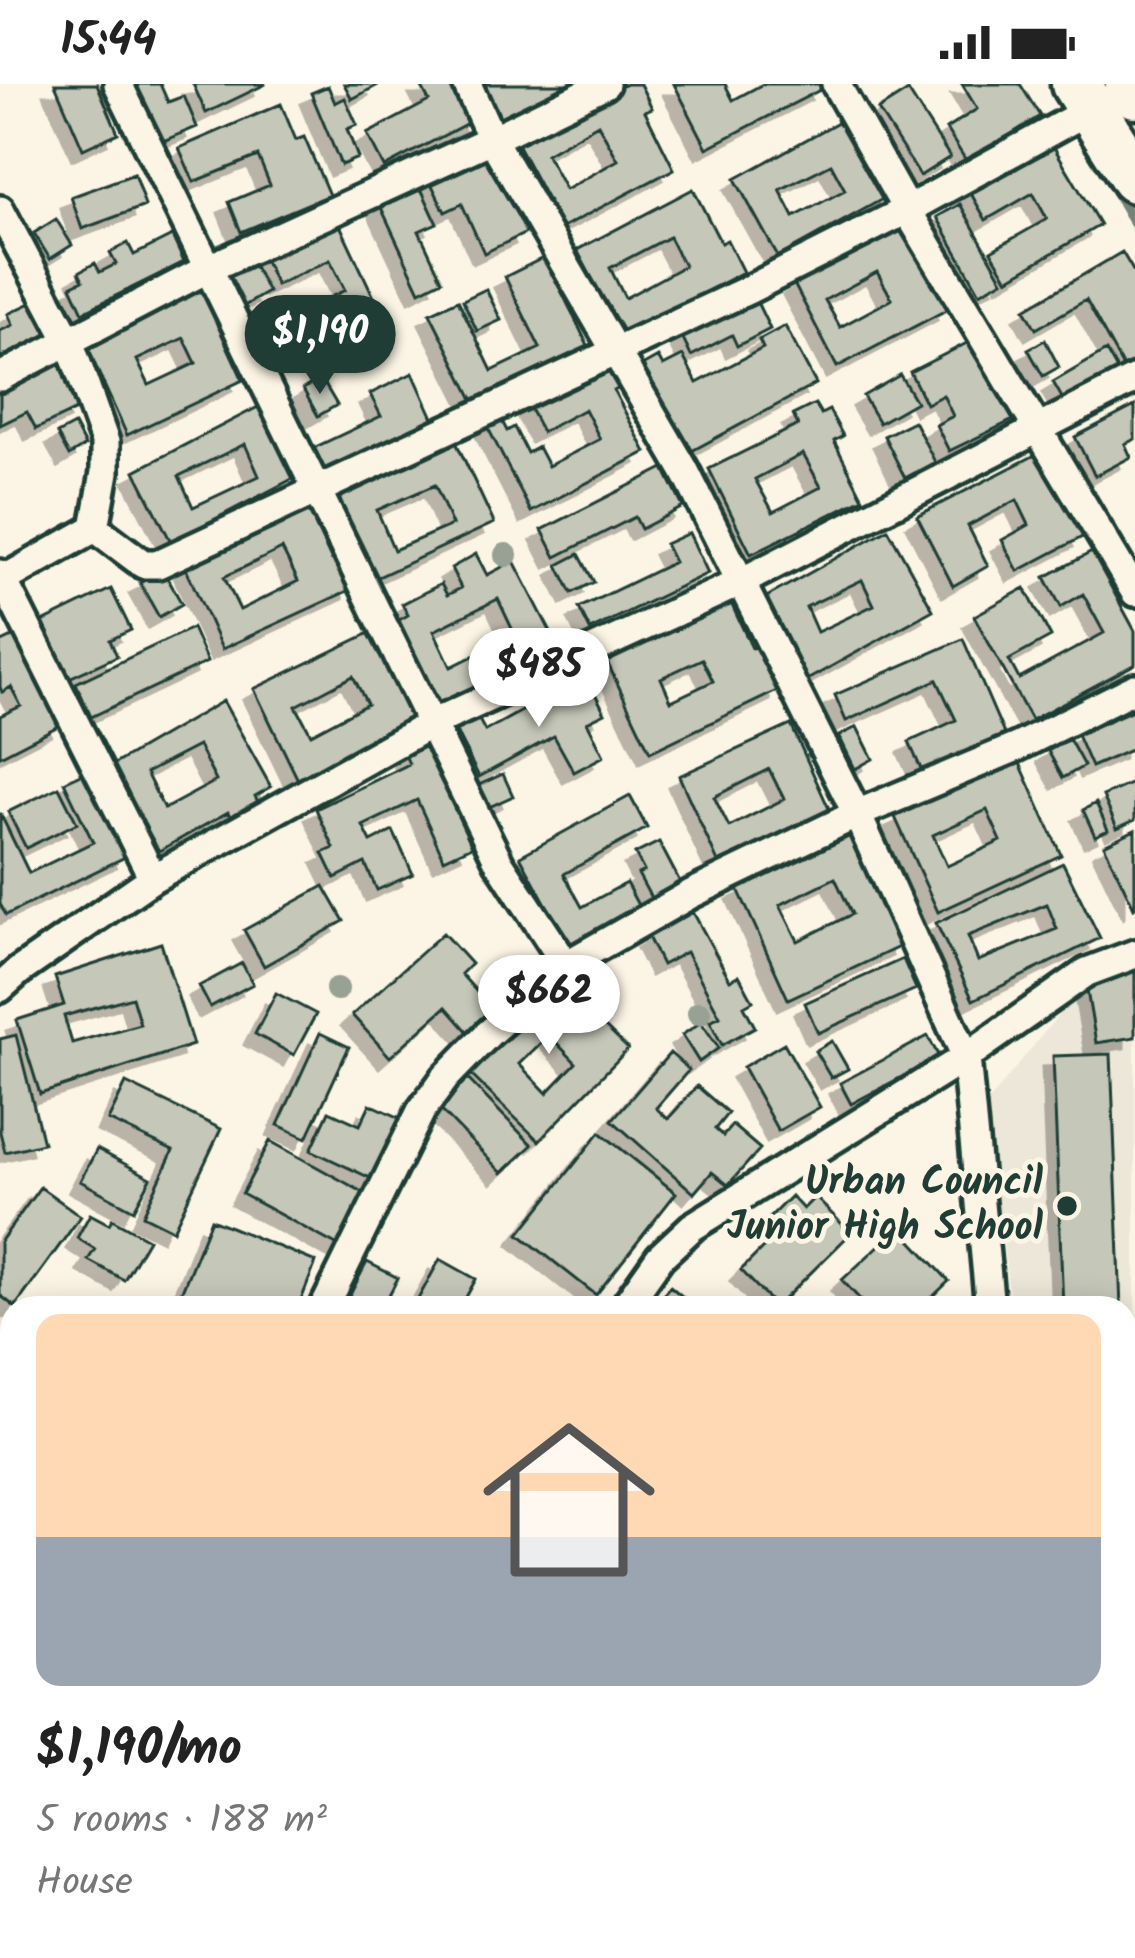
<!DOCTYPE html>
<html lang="en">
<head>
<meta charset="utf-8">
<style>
	:root { --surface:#fff; --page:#f2f2f2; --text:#222; --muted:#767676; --accent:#1f3d34 }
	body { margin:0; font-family:Kalam,sans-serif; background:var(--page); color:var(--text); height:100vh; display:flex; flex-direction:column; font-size:45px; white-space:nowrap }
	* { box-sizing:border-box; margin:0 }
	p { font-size:39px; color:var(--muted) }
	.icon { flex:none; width:66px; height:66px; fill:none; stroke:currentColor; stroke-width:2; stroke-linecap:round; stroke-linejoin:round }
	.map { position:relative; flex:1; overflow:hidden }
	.sheet { position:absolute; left:0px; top:1212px; width:1137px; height:663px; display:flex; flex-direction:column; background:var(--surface); border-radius:36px 36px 0 0; box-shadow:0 6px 30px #0003 }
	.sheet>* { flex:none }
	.price { position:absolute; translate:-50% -102px; padding:0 27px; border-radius:42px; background:#fff; color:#222; font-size:39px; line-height:78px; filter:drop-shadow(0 3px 6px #0008) }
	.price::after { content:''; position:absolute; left:50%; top:72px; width:36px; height:27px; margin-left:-18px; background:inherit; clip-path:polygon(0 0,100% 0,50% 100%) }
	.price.current { background:var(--accent); color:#fff }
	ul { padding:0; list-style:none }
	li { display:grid; align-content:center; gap:24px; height:636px; padding:0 36px }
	li span { display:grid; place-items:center; height:372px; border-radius:24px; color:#555 }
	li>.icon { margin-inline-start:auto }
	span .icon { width:216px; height:216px; fill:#fffc; stroke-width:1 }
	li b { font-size:51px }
	.status { display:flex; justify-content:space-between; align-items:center; height:84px; padding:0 60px; background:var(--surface); direction:ltr }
	.status svg { height:33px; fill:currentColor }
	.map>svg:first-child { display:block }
	.built { fill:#ece7d8 }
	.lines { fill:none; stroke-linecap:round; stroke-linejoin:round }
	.stream { stroke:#758479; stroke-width:10 }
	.building { fill:#c5c7b9; stroke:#1f3d34; stroke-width:3; fill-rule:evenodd; filter:url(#shadow) }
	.minor-casing { stroke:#1f3d34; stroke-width:36 }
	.tertiary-casing { stroke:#1f3d34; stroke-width:45 }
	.trunk-casing { stroke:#1f3d34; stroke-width:57 }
	.minor { stroke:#fcf5e5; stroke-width:27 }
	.tertiary { stroke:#fcf5e5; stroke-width:36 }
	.trunk { stroke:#fcf5e5; stroke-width:48 }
	.tree { fill:#97a194 }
	.poi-dot { fill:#1f3d34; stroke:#fcf5e5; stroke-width:4.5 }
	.labels { text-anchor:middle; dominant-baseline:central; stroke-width:10; stroke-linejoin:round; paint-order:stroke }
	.poi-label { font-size:39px; font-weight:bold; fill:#1f3d34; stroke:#fcf5e5; text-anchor:end }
</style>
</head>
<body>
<div class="status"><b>15:44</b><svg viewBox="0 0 49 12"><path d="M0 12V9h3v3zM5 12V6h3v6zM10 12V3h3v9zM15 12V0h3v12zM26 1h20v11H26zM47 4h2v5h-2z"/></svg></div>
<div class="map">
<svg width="1135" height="1874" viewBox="0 0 1135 1874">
	<defs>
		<filter id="shadow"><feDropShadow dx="-11" dy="11" stdDeviation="0" flood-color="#0004"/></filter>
	</defs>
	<rect width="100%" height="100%" fill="#fcf5e5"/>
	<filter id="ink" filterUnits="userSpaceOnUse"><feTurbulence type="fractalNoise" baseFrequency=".00833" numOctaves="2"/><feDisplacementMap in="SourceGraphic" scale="24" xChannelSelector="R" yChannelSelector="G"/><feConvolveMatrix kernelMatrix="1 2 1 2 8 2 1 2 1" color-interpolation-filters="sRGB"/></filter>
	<g filter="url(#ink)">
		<path class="built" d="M1135 879V1351L1125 1353V1224H1011L986 1020 1092 890Z"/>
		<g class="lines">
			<path class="stream" d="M1108 95 1135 141
				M1125 1384 1135 1383
				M0 1405 12 1407"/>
		</g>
		<path class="building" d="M55 0H97L118 49 83 65Z
			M123 0H160L168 18 184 12 197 43 149 63Z
			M193 0H266L206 29Z
			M344 0H380L352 15Z
			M420 0H457L475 35 384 83 367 50 429 17Z
			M479 0H581L499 41Z
			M626 0H640L652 24 645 27 674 85 562 144 516 58ZM598 40 618 76 565 106 546 70Z
			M674 0H725L733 16 763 0H819L822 5 707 64Z
			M962 0H1020L1040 32 967 78 946 45 977 25Z
			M328 2 335 19 345 14 357 41 347 45 358 74 341 81 311 9Z
			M908 7 950 73 920 92 878 26Z
			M281 20 296 56 304 53 329 111 241 148 229 118 270 101 258 72 194 98 179 64Z
			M847 33 890 111 778 173 735 95ZM831 80 845 106 794 133 780 106Z
			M1052 60 1100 141 1008 195 991 167 1047 135 1033 109 986 136 970 108Z
			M488 67 526 149 484 169 462 120 445 128 429 95Z
			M134 90 145 122 82 145 71 113Z
			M418 98 437 139 419 147 442 196 420 207 378 117Z
			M693 105 721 159 727 156 743 188 622 252 577 166ZM669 153 684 182 625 214 610 184Z
			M960 120 1003 196 980 209 937 133Z
			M56 135 72 161 50 175 34 149Z
			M338 137 379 224 294 264 281 237 345 206 330 176 276 201 263 173Z
			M905 143 948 225 837 283 794 200ZM877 188 892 215 840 243 825 216Z
			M172 152 184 178 83 228 71 202 83 196 79 188 95 179 100 188 116 180 110 169 128 159 134 171Z
			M1122 168 1135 190V281L1125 287 1086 216 1036 245 1025 225Z
			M545 173 590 266 476 321 430 229 458 216 492 287 540 264 505 193Z
			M251 177 268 208 241 224 224 192Z
			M201 205 243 296 127 351 85 259ZM184 254 196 279 149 301 137 276Z
			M486 205 501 236 477 247 463 216Z
			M755 214 770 245 737 262 732 251 691 272 681 251Z
			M35 217 51 248 0 274V247L13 241 8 230Z
			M265 222 278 246 259 257 246 234Z
			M785 242 816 300 688 369 642 282 658 273 663 282 683 272 697 299 763 264 759 256Z
			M973 256 1013 336 949 367 936 341 953 332 943 311 926 320 910 288Z
			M1045 256 1059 283 1043 292 1028 265Z
			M1106 267 1118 288 1065 319 1053 298Z
			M58 277 80 324 36 345 27 328 0 341V305Z
			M609 279 621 303 614 307 646 368 531 428 487 342 501 335 507 347 514 343 527 369 538 363 548 382 600 355 585 325 542 348 528 321Z
			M413 289 434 336 314 393 303 369 381 332 370 310Z
			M900 291 916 318 879 339 863 312Z
			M321 294 337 321 318 332 303 305Z
			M815 320 821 330 829 326 843 352 834 357 863 414 751 470 709 385 798 341 793 331ZM803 370 821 403 773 428 755 395Z
			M1135 322V355L1125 360 1131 373 1095 392 1075 353Z
			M258 323 294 394 171 458 135 387ZM245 360 259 392 193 423 179 392Z
			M914 337 935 378 905 394 884 352Z
			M74 341 85 362 69 372 57 350Z
			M456 358 494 439 376 494 338 413ZM435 401 452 441 394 466 377 426Z
			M1041 368 1084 452 1018 487 1002 456 1029 441 1017 416 968 442 988 482 953 502 917 432Z
			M664 384 683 423 641 445 635 433 556 473 542 446Z
			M315 417 324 437 315 441 331 475 339 471 354 504 222 565 183 478ZM282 465 298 497 240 526 224 493Z
			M888 445 933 526 807 596 763 515ZM862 496 874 521 817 548 806 523Z
			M689 449 708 489 590 546 579 524 674 478 665 460Z
			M1092 468 1135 547V580L1031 636 974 532 1025 504 1051 553 1009 576 1019 595 1104 549 1083 510 1061 523 1045 493Z
			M476 470 487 491 514 477 559 564 438 627 394 539 408 531 402 520 441 500 447 511 461 504 451 484ZM498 515 515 551 451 583 434 547Z
			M579 470 594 498 572 509 558 481Z
			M163 486 182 520 159 533 140 499Z
			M111 505 131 546 110 556 117 572 69 594 43 538Z
			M731 519 752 564 760 561 781 605 650 668 607 578ZM702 575 713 597 671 617 661 594Z
			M192 544 207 578 91 633 76 599Z
			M374 547 419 641 299 698 254 605ZM353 592 367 620 311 650 296 622Z
			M17 551 62 640 0 672V632L21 622 11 603 2 608 0 603V559Z
			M963 555 1004 650 922 687 909 658 956 636 937 596 846 637 835 611Z
			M586 592 605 629 587 638 604 672 574 688 554 652 479 693 455 646 478 634 485 647Z
			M223 617 271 703 255 712 262 725 234 740 228 728 159 767 111 682ZM198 662 216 697 164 725 146 689Z
			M1135 625V664L1091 683 1077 651Z
			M791 641 830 727 718 778 679 692ZM769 685 784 715 729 743 714 713Z
			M857 643 873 675 855 685 839 652Z
			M422 654 472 762 444 775 417 716 363 742 371 758 393 747 413 790 377 806 365 779 335 794 323 769 334 764 316 725 409 680 402 664Z
			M1069 655 1084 682 1063 694 1048 667Z
			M1019 677 1061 771 938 828 895 733ZM987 726 1001 757 947 782 933 751Z
			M86 688 127 772 6 831 0 820V729L29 789 93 758 64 698Z
			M503 690 513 712 489 723 479 701Z
			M1135 698V736L1117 744 1103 712Z
			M59 703 77 739 26 764 8 728Z
			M630 712 647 744 564 790 582 823 626 799 639 823 568 861 520 772Z
			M1096 719 1108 746 1095 752 1083 726Z
			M1135 746V823L1134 824 1104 761Z
			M853 751 903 861 788 915 738 805ZM835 794 852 830 798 857 780 821Z
			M659 758 680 798 651 814 638 790 644 787 635 770Z
			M1063 779 1100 854 973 916 936 839ZM1047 820 1057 845 978 877 968 852Z
			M324 802 344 837 264 882 244 846Z
			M693 828 730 896 739 891 753 917 744 922 755 943 722 961 710 937 720 932 686 868 662 881 648 853Z
			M443 849 471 880 461 890 493 926 468 948 446 923 390 973 352 931Z
			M161 859 193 961 40 1010 17 936 64 921 55 893ZM132 913 140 940 72 959 64 932Z
			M903 875 916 905 818 949 805 919Z
			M242 879 253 900 210 923 199 902Z
			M570 880 590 900 576 915 628 965 539 1057 467 987ZM549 951 576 979 547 1009 519 980Z
			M1135 887V953L1096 959 1085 895Z
			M276 909 316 930 294 971 255 950Z
			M701 938 719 964 699 978 682 951Z
			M320 949 349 963 307 1054 278 1041Z
			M16 951 43 1059 5 1068 0 1048V955Z
			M928 952 939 973 851 1020 840 999Z
			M832 957 848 985 831 994 815 967Z
			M784 959 820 1023 778 1047 743 983Z
			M670 969 689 986 656 1024 668 1035 697 1002 728 1029 715 1045 723 1052 732 1041 760 1065 728 1101 712 1088 694 1109 612 1036Z
			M1111 970 1121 1224H1063L1053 972Z
			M463 990 532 1061 502 1089 434 1019Z
			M126 999 221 1045 173 1146 143 1131 173 1067 108 1036Z
			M370 1020 409 1038 381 1099 311 1066 329 1027 360 1041Z
			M600 1048 676 1109 596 1211 519 1150Z
			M270 1057 368 1111 340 1163 242 1110Z
			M97 1065 151 1094 134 1126 80 1097Z
			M40 1103 81 1132 15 1223 0 1211V1158Z
			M791 1112 803 1125 815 1113 851 1149 776 1223 741 1186 781 1146 769 1134Z
			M90 1130 109 1140 112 1135 148 1155 124 1196 88 1176 95 1165 77 1154Z
			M211 1135 316 1178 298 1224H175Z
			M899 1143 949 1197 921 1224H868L842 1196Z
			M440 1175 476 1195 460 1224H413Z
			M367 1178 398 1194 382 1224H343Z
			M670 1202 696 1224H651Z
			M0 1253 12 1267V1342L0 1328Z
			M1135 1510V1670L1125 1671V1512Z
			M0 1533 12 1535V1568L0 1567Z
			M2 1578 12 1579V1713L0 1712Z
			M1135 1784V1844L1125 1845V1785Z
			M235 1863H275L286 1870 283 1874H228Z
			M810 1863H849V1866L945 1874H809Z"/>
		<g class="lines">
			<g class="minor-casing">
				<path id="minor" d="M118 0 499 778 566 881
					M467 0 492 55 684 385 857 730 966 973 990 1224
					M836 0 907 126 1135 508
					M0 126 69 257 105 358V388L95 444
					M0 293 207 185 492 55 605 0
					M0 490 153 794
					M3 496 95 444 143 480H158L750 205 907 126 1091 25
					M0 904 19 887 153 794 431 640 741 498 1135 295
					M324 1224 421 1027 446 993 488 950 566 881 691 810 857 730 1017 663 1135 604
					M624 1224 660 1173 692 1143 966 973 1087 888 1135 870
					M0 1760 12 1765
					M649 1863H683
					M609 1874 612 1863
					M1018 1874 1019 1863"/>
			</g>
			<g class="tertiary-casing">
				<path id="tertiary" d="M1125 1408 1135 1406
					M0 1429 12 1430
					M1125 1459 1135 1458
					M0 1480 12 1481"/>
			</g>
			<g class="trunk-casing">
				<path id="trunk" d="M1076 0 1135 94
					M1130 0 1135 9"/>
			</g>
			<use href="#minor" class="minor"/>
			<use href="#tertiary" class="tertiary"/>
			<use href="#trunk" class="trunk"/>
		</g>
		<g class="tree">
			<circle cx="506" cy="471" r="12"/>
			<circle cx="337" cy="905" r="12"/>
			<circle cx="699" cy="929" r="12"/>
		</g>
	</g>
	<circle class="poi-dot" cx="1067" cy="1122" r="12"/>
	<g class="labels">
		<g class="poi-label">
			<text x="1043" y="1100">Urban Council<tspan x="1043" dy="45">Junior High School</tspan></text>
		</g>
	</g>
</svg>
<b class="price current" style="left:320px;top:313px">$1,190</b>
<b class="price" style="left:539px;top:646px">$485</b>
<b class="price" style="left:549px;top:973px">$662</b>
<section class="sheet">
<ul>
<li><span style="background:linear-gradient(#ffd9b3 60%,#9aa5b1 0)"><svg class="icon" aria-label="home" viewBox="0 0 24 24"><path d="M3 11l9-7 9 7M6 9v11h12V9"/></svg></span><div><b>$1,190/mo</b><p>5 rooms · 188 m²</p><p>House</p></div></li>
</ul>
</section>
</div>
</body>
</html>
